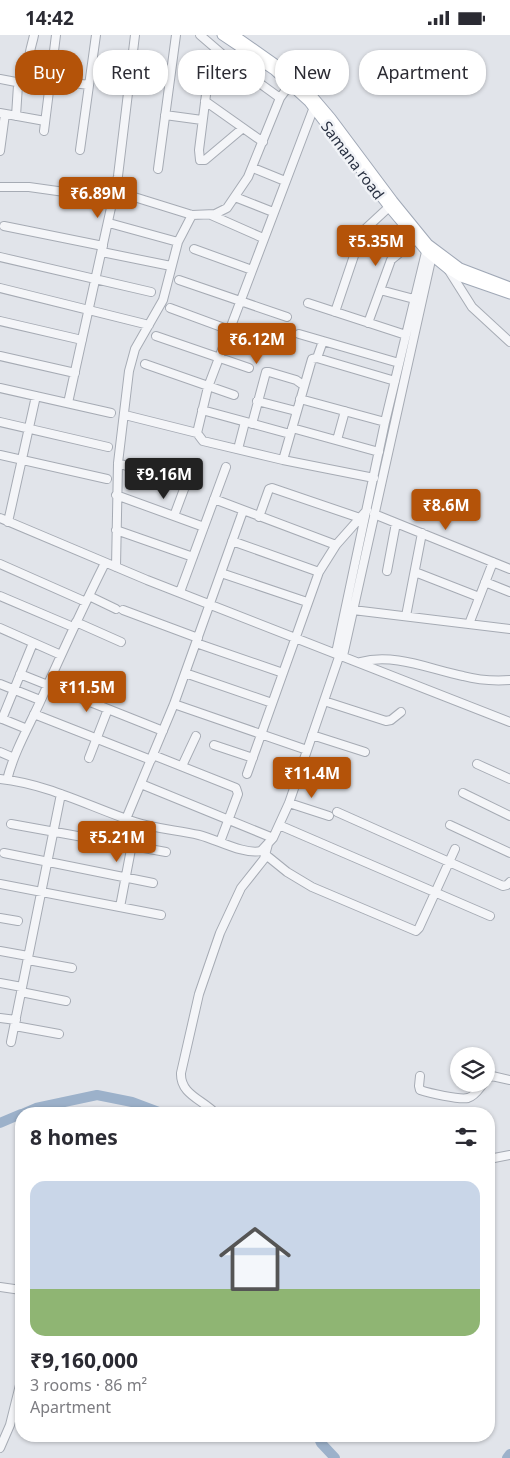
<!DOCTYPE html>
<html lang="en">
<head>
<meta charset="utf-8">
<style>
	:root { --surface:#fff; --page:#f7f7f7; --text:#2b2b33; --muted:#7c7c81; --line:#e1e1e2; --accent:#b45309 }
	body { margin:0; font-family:"Noto Sans",sans-serif; background:var(--page); color:var(--text); height:100vh; display:flex; flex-direction:column; font-size:19px; white-space:nowrap }
	* { box-sizing:border-box; margin:0 }
	p { font-size:16px; color:var(--muted) }
	.icon { flex:none; width:28px; height:28px; fill:none; stroke:currentColor; stroke-width:2; stroke-linecap:round; stroke-linejoin:round }
	.map { position:relative; flex:1; overflow:hidden }
	.sheet { position:absolute; left:15px; top:1072px; width:480px; height:335px; display:flex; flex-direction:column; background:var(--surface); border-radius:20px; box-shadow:0 1px 4px #0004 }
	.sheet>* { flex:none }
	.hud { position:absolute; left:15px; top:15px; width:480px; height:45px; display:flex; gap:10px }
	.fabs { position:absolute; left:450px; top:1012px; display:grid; gap:10px }
	.fabs a { display:grid; place-items:center; width:45px; height:45px; border-radius:50%; background:var(--surface); box-shadow:0 1px 4px #0004; font-size:25px }
	.price { position:absolute; translate:-50% -42px; padding:0 11px; border-radius:5px; background:var(--accent); color:#fff; font-size:16px; line-height:32px; filter:drop-shadow(0 1px 2px #0008) }
	.price::after { content:''; position:absolute; left:50%; top:30px; width:15px; height:11px; margin-left:-8px; background:inherit; clip-path:polygon(0 0,100% 0,50% 100%) }
	.price.selected { background:#222; color:#fff }
	ul { padding:0; list-style:none }
	li { display:grid; align-content:center; gap:10px; height:265px; padding:0 15px }
	li+li { border-top:1px solid var(--line) }
	li span { display:grid; place-items:center; height:155px; border-radius:15px; color:#555 }
	li>.icon { margin-inline-start:auto }
	span .icon { width:90px; height:90px; fill:#fffc; stroke-width:1 }
	li b { font-size:21px }
	h2 { display:flex; justify-content:space-between; align-items:center; height:60px; padding:0 15px; font-size:21px }
	.pill { padding:0 18px; border-radius:20px; background:var(--surface); box-shadow:0 1px 4px #0004; font-size:18px; line-height:45px }
	.pill.selected { background:var(--accent); color:#fff }
	.status { display:flex; justify-content:space-between; align-items:center; height:35px; padding:0 25px; background:var(--surface); direction:ltr }
	.status svg { height:14px; fill:currentColor }
	.map>svg:first-child { display:block }
	.lines { fill:none; stroke-linecap:round; stroke-linejoin:round }
	.river { stroke:#9cb1ca; stroke-width:10 }
	.minor-casing { stroke:#a6abb4; stroke-width:10 }
	.major-casing { stroke:#a0a8b6; stroke-width:11 }
	.minor { stroke:#f4f5f8; stroke-width:8 }
	.major { stroke:#fff; stroke-width:9 }
	.labels { text-anchor:middle; dominant-baseline:central; stroke-width:5; stroke-linejoin:round; paint-order:stroke }
	.street-label { font-size:15px; fill:#293142; stroke:#f1f3f7 }
</style>
</head>
<body>
<div class="status"><b>14:42</b><svg viewBox="0 0 49 12"><path d="M0 12V9h3v3zM5 12V6h3v6zM10 12V3h3v9zM15 12V0h3v12zM26 1h20v11H26zM47 4h2v5h-2z"/></svg></div>
<div class="map">
<svg width="510" height="1423" viewBox="0 0 510 1423">
	<rect width="100%" height="100%" fill="#e1e4ea"/>
	<g class="lines">
		<path class="river" d="M22 1079 36 1073 97 1060 132 1067 164 1079
			M0 1088 21 1079
			M318 1401 321 1408 335 1423
			M507 1423 510 1419"/>
		<g class="minor-casing">
			<path id="minor" d="M34 0C32 11 24 30 32 40L51 43
				M200 0 236 31 280 63
				M209 36 199 115 200 125H205L243 93
				M0 44 16 47 18 50 16 81
				M50 45 89 50
				M205 66 263 107
				M314 72 208 352 197 398 203 406 283 425 374 443
				M0 78 45 86
				M165 80 202 85
				M44 96 56 0
				M80 115 96 0
				M0 116 5 79
				M253 133 285 146
				M158 134 176 0
				M0 152H29L86 160H99L115 156 192 180 215 179 227 173 248 142 280 63 293 45
				M235 162 273 177
				M211 180 263 203
				M109 188 178 207
				M4 191 103 211
				M194 214 252 235
				M102 217 171 231
				M0 222 151 257
				M448 234 472 272 510 307
				M179 245 287 282
				M0 253 149 290
				M380 255 414 264
				M308 268 406 300
				M170 273 281 314
				M335 277 362 197 389 172
				M0 286 82 305
				M368 288 391 225 419 202
				M299 299 399 328
				M156 301 249 333
				M0 321 75 338
				M317 323 323 306
				M145 329 234 360
				M0 353 111 378
				M300 364 385 387
				M257 366 296 376
				M68 368 118 141 135 0
				M202 375 290 399
				M125 380 197 398
				M0 387 108 412
				M252 389 266 337H269L296 345 303 350
				M292 393 379 417
				M337 405 345 376
				M238 414 245 387
				M0 420 107 444
				M283 425 312 324 317 323 395 346
				M118 428 185 451
				M116 460 204 492
				M214 464 336 510
				M374 479 510 534
				M174 481 193 430
				M259 482 269 454 272 453 360 483
				M0 483 147 545 510 687
				M8 487 36 361
				M116 495 193 522
				M232 506 319 537
				M0 529 86 567
				M116 532 118 428 129 336 135 314 163 265 178 207 192 180
				M387 536 396 488
				M415 537 479 562
				M221 538 307 567
				M485 547 510 557
				M180 557 226 432
				M0 561 73 592
				M89 561 116 574
				M123 575 198 603
				M353 575 510 594
				M406 581 422 498
				M76 587 121 607
				M469 589 493 527
				M0 593 61 620
				M196 608 283 638
				M336 618 385 387 427 213
				M343 621 433 216
				M360 627C395 618 429 634 463 641 478 645 495 646 510 645
				M185 638 272 668
				M20 639 163 696
				M0 649 40 665
				M324 666 386 686 391 685 401 677
				M174 669 307 715
				M34 679 151 725
				M0 683 27 694
				M2 684 33 608
				M312 700 365 717
				M214 710 253 723
				M0 717 14 723
				M153 720 236 753 238 759 220 807
				M89 723 108 674
				M477 729 510 744
				M182 731 196 701
				M300 733 344 749
				M247 739 319 537 336 510 367 475
				M0 744C48 749 90 772 135 787 156 794 177 795 199 800 216 804 244 820 261 816L273 803 289 768 340 619
				M7 745C14 717 28 693 40 667 61 620 82 574 105 528
				M141 749 273 803
				M463 758 510 781
				M289 768 329 781
				M337 777 503 851 507 850 510 847
				M126 784 174 669 243 476
				M11 789 166 817
				M279 790 490 881
				M450 790 510 818
				M4 818 153 848
				M266 820 287 837 312 852 416 896 419 893 455 814
				M0 849 161 880
				M120 872 136 788
				M0 883 18 886
				M0 916 28 921
				M28 925 72 933
				M0 948 22 952
				M21 957 66 966
				M0 983 16 985
				M15 991 59 999
				M11 1007 61 759
				M420 1041 419 1051 420 1055C429 1058 459 1065 468 1063 475 1061 479 1054 483 1049
				M486 1044 492 1041 510 1045
				M216 1079C204 1065 180 1060 181 1038L199 959 220 898 241 853 264 824 268 809
				M489 1124 510 1120
				M0 1252 21 1255
				M0 1413 10 1390 21 1346"/>
		</g>
		<g class="major-casing">
			<path id="major" d="M222 0 274 35 309 67 389 172 426 216 448 234 461 242 510 259
				M234 0 295 43 308 56 331 83 393 166 428 209 460 233 510 252"/>
		</g>
		<use href="#minor" class="minor"/>
		<use href="#major" class="major"/>
	</g>
	<g class="labels">
		<g class="street-label">
			<text transform="translate(353 125) rotate(53)">Samana road</text>
		</g>
	</g>
</svg>
<div class="fabs">
<a><svg class="icon" aria-label="layers" viewBox="0 0 24 24"><path d="M12 4l9 5-9 5-9-5zM3 14l9 5 9-5"/></svg></a>
</div>
<b class="price" style="left:98px;top:184px">₹6.89M</b>
<b class="price" style="left:376px;top:232px">₹5.35M</b>
<b class="price" style="left:257px;top:330px">₹6.12M</b>
<b class="price selected" style="left:164px;top:465px">₹9.16M</b>
<b class="price" style="left:446px;top:496px">₹8.6M</b>
<b class="price" style="left:87px;top:678px">₹11.5M</b>
<b class="price" style="left:312px;top:764px">₹11.4M</b>
<b class="price" style="left:117px;top:828px">₹5.21M</b>
<div class="hud">
<a class="pill selected">Buy</a>
<a class="pill">Rent</a>
<a class="pill">Filters</a>
<a class="pill">New</a>
<a class="pill">Apartment</a>
</div>
<section class="sheet">
<h2>8 homes<svg class="icon" aria-label="filters" viewBox="0 0 24 24"><path d="M4 7h16M4 17h16"/><circle cx="9" cy="7" r="2"/><circle cx="15" cy="17" r="2"/></svg></h2>
<ul>
<li><span style="background:linear-gradient(#c9d6e8 70%,#8fb573 0)"><svg class="icon" aria-label="home" viewBox="0 0 24 24"><path d="M3 11l9-7 9 7M6 9v11h12V9"/></svg></span><div><b>₹9,160,000</b><p>3 rooms · 86 m²</p><p>Apartment</p></div></li>
</ul>
</section>
</div>
</body>
</html>
